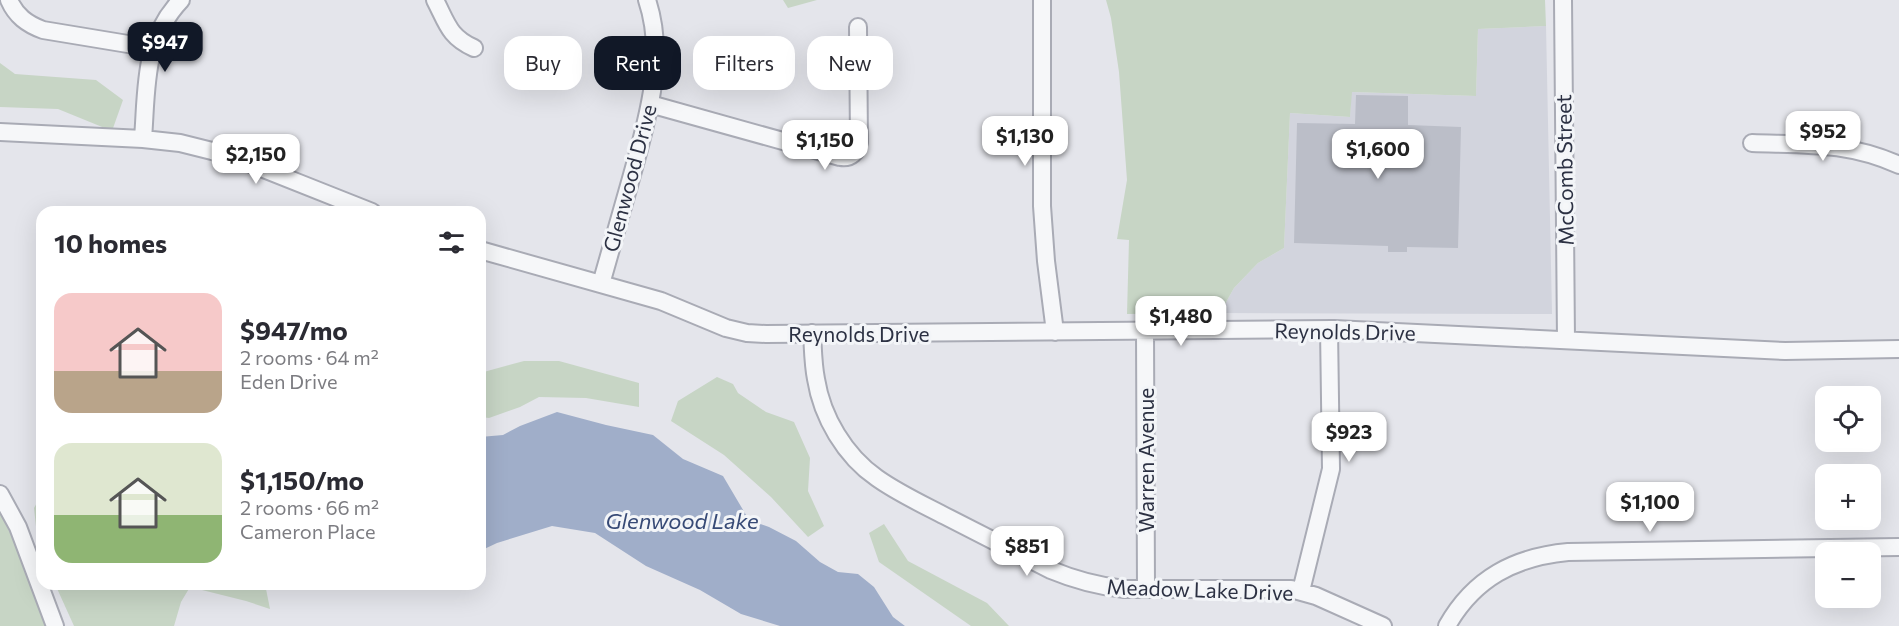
<!DOCTYPE html>
<html lang="en">
<head>
<meta charset="utf-8">
<style>
	:root { --surface:#fff; --page:#f7f7f7; --text:#2b2b33; --muted:#7c7c81; --accent:#111827 }
	body { margin:0; font-family:Commissioner,sans-serif; background:var(--page); color:var(--text); height:100vh; display:flex; flex-direction:column; font-size:22px; white-space:nowrap }
	* { box-sizing:border-box; margin:0 }
	p { font-size:20px; color:var(--muted) }
	.icon { flex:none; width:33px; height:33px; fill:none; stroke:currentColor; stroke-width:2; stroke-linecap:round; stroke-linejoin:round }
	.map { position:relative; flex:1; overflow:hidden }
	.drawer { position:absolute; left:36px; top:206px; width:450px; height:384px; display:flex; flex-direction:column; background:var(--surface); border-radius:18px; box-shadow:0 6px 24px #0002 }
	.drawer>* { flex:none }
	.top-card { position:absolute; left:504px; top:36px; width:570px; height:54px; display:flex; gap:12px }
	.controls { position:absolute; left:1815px; top:386px; display:grid; gap:12px }
	.controls a { display:grid; place-items:center; width:66px; height:66px; border-radius:12px; background:var(--surface); box-shadow:0 6px 24px #0002; font-size:30px }
	.price { position:absolute; translate:-50% -51px; padding:0 14px; border-radius:12px; background:#fff; color:#222; font-size:20px; line-height:39px; filter:drop-shadow(0 2px 3px #0008) }
	.price::after { content:''; position:absolute; left:50%; top:36px; width:18px; height:14px; margin-left:-9px; background:inherit; clip-path:polygon(0 0,100% 0,50% 100%) }
	.price.current { background:var(--accent); color:#fff }
	ul { padding:0; list-style:none }
	li { display:flex; align-items:center; gap:18px; height:150px; padding:0 18px }
	li span { display:grid; place-items:center; flex:none; width:168px; height:120px; border-radius:18px; color:#555 }
	li>.icon { margin-inline-start:auto }
	span .icon { width:72px; height:72px; fill:#fffc; stroke-width:1 }
	li b { font-size:26px }
	h2 { display:flex; justify-content:space-between; align-items:center; height:72px; padding:0 18px; font-size:26px }
	.pill { padding:0 21px; border-radius:18px; background:var(--surface); box-shadow:0 6px 24px #0002; font-size:21px; line-height:54px }
	.pill.current { background:var(--accent); color:#fff }
	.map>svg:first-child { display:block }
	.built { fill:#d2d4dd }
	.green { fill:#c7d5c5 }
	.water { fill:#a0aec9 }
	.building { fill:#bbbec8 }
	.lines { fill:none; stroke-linecap:round; stroke-linejoin:round }
	.minor-casing { stroke:#a9abb5; stroke-width:20 }
	.minor { stroke:#f6f7f9; stroke-width:16 }
	.labels { text-anchor:middle; dominant-baseline:central; stroke-width:6; stroke-linejoin:round; paint-order:stroke }
	.street-label { font-size:21px; fill:#2c3143; stroke:#f3f5f8 }
	.water-label { font-size:22px; font-style:italic; fill:#374a76; stroke:#f3f5f8 }
</style>
</head>
<body>
<div class="map">
<svg width="1899" height="626" viewBox="0 0 1899 626">
	<rect width="100%" height="100%" fill="#e4e5eb"/>
	<path class="built" d="M1546 26 1552 314 1220 313 1234 288 1258 263 1284 248 1290 113 1350 117 1351 92 1476 96 1478 29Z"/>
	<path class="green" d="M783 0H817L788 8Z
		M1106 0H1545L1546 26 1478 29 1476 96 1352 92 1350 117 1290 113 1284 248 1258 263 1234 288 1220 313 1127 314 1129 240 1117 239 1127 180 1119 72 1111 18Z
		M0 63 15 74 96 80 123 100 112 131 58 109 0 107Z
		M524 361H559L639 383V407L586 398 539 397 520 407 489 418 480 417V373Z
		M717 377 733 384 738 393 766 412 794 422 810 458 808 491 824 526 808 537 771 497 724 455 671 421 678 401Z
		M42 494V553L38 545 34 508Z
		M0 511 8 529 38 581 55 626H0Z
		M884 524 908 561 987 603 1009 626H971L879 562 869 533Z
		M55 584H265L270 609 246 601 190 587 181 602 174 626H74Z"/>
	<path class="water" d="M557 412 606 425 653 435 683 459 723 476 749 520 769 527 796 541 820 562 838 572 858 574 874 587 893 617 905 626H780L741 614 700 590 646 566 595 533 552 526 497 543 480 551V437L503 435 520 426Z"/>
	<path class="building" d="M1356 95 1408 96V125L1461 127 1458 248 1407 247V252H1388V246L1294 243 1297 123 1355 124Z"/>
	<g class="lines">
		<g class="minor-casing">
			<path id="minor" d="M9 0C16 16 27 24 43 30L152 48
				M435 0C447 23 449 37 474 48
				M1042 0V206L1046 261 1055 332
				M1563 0 1566 340
				M650 104 840 157C851 159 857 152 859 142L858 27
				M0 132 143 139 180 143 212 151 241 160 372 212
				M143 139C147 87 143 40 181 0
				M1752 143C1806 145 1848 142 1899 165
				M480 250 661 301 726 328 747 333 766 334 1334 329 1785 351 1899 349
				M601 284C611 250 620 216 630 182 646 124 667 59 647 0
				M1145 330 1146 589
				M812 333C813 349 813 364 816 379 822 417 845 456 877 478 898 493 922 504 945 516 980 534 1015 552 1051 570 1075 580 1097 586 1124 589H1291L1316 596 1383 626
				M0 494 18 527 55 626
				M1301 591 1331 469 1329 329
				M1447 626C1474 578 1515 557 1568 552L1899 547"/>
		</g>
		<use href="#minor" class="minor"/>
	</g>
	<g class="labels">
		<g class="street-label">
			<text transform="translate(1564 170) rotate(-91)">McComb Street</text>
			<text transform="translate(629 178) rotate(-75)">Glenwood Drive</text>
			<text transform="translate(1345 331) rotate(1)">Reynolds Drive</text>
			<text x="859" y="333">Reynolds Drive</text>
			<text transform="translate(1145 460) rotate(-90)">Warren Avenue</text>
			<text transform="translate(1200 589) rotate(2)">Meadow Lake Drive</text>
		</g>
		<g class="water-label">
			<text x="682" y="520">Glenwood Lake</text>
		</g>
	</g>
</svg>
<div class="controls">
<a><svg class="icon" aria-label="locate" viewBox="0 0 24 24"><circle cx="12" cy="12" r="6"/><path d="M12 2v4M12 18v4M2 12h4M18 12h4"/></svg></a>
<a>+</a>
<a>−</a>
</div>
<b class="price current" style="left:165px;top:73px">$947</b>
<b class="price" style="left:1823px;top:162px">$952</b>
<b class="price" style="left:1025px;top:167px">$1,130</b>
<b class="price" style="left:825px;top:171px">$1,150</b>
<b class="price" style="left:1378px;top:180px">$1,600</b>
<b class="price" style="left:256px;top:185px">$2,150</b>
<b class="price" style="left:1181px;top:347px">$1,480</b>
<b class="price" style="left:1349px;top:463px">$923</b>
<b class="price" style="left:1650px;top:533px">$1,100</b>
<b class="price" style="left:1027px;top:577px">$851</b>
<div class="top-card">
<a class="pill">Buy</a>
<a class="pill current">Rent</a>
<a class="pill">Filters</a>
<a class="pill">New</a>
</div>
<section class="drawer">
<h2>10 homes<svg class="icon" aria-label="filters" viewBox="0 0 24 24"><path d="M4 7h16M4 17h16"/><circle cx="9" cy="7" r="2"/><circle cx="15" cy="17" r="2"/></svg></h2>
<ul>
<li><span style="background:linear-gradient(#f6c9c9 65%,#b9a48a 0)"><svg class="icon" aria-label="home" viewBox="0 0 24 24"><path d="M3 11l9-7 9 7M6 9v11h12V9"/></svg></span><div><b>$947/mo</b><p>2 rooms · 64 m²</p><p>Eden Drive</p></div></li>
<li><span style="background:linear-gradient(#dfe7d0 60%,#8fb573 0)"><svg class="icon" aria-label="home" viewBox="0 0 24 24"><path d="M3 11l9-7 9 7M6 9v11h12V9"/></svg></span><div><b>$1,150/mo</b><p>2 rooms · 66 m²</p><p>Cameron Place</p></div></li>
</ul>
</section>
</div>
</body>
</html>
